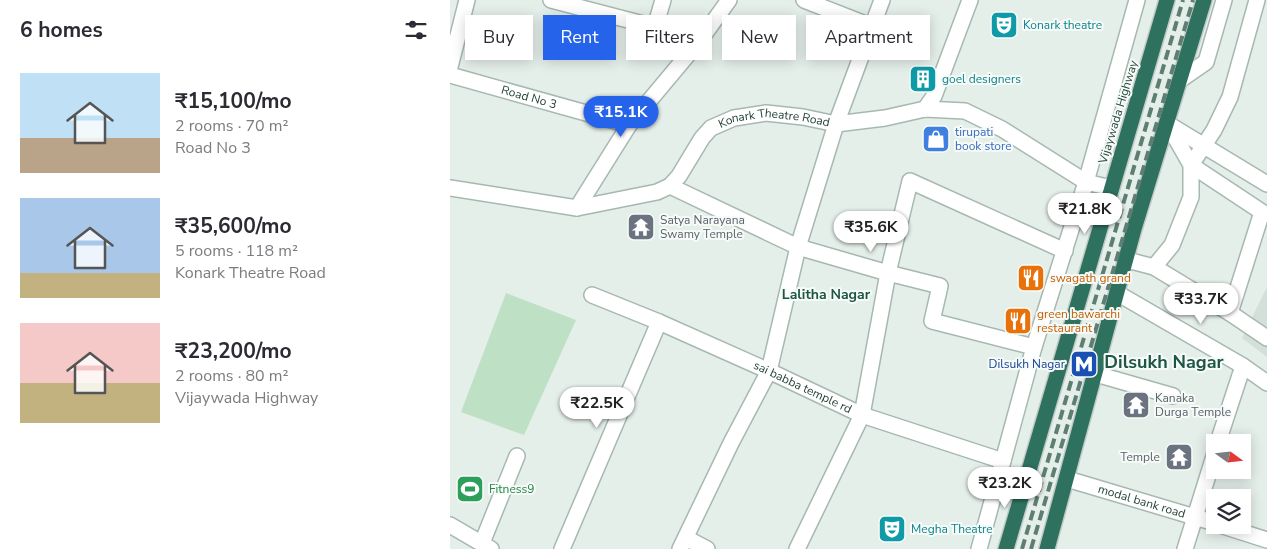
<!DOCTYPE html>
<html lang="en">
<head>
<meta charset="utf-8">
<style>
	:root { --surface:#fff; --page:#f2f2f3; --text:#2b2b33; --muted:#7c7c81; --accent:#2563eb }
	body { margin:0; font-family:"Nunito Sans",sans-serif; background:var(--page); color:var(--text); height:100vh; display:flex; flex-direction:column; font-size:19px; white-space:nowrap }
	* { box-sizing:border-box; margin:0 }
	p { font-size:16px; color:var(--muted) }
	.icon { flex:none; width:28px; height:28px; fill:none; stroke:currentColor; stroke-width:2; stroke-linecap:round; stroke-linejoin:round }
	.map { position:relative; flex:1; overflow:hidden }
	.panel { display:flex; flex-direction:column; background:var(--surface); width:450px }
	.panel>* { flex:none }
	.hud { position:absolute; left:15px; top:15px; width:475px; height:45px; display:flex; gap:10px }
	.needle { width:32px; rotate:105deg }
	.buttons { position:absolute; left:756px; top:434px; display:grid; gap:10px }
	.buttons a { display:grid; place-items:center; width:45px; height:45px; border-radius:0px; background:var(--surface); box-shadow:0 2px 12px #0003; font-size:25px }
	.price { position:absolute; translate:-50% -42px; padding:0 11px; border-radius:18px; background:#fff; color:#222; font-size:16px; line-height:32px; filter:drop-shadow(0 1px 2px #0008) }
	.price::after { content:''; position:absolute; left:50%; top:30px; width:15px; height:11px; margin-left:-8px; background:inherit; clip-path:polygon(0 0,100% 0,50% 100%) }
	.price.active { background:var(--accent); color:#fff }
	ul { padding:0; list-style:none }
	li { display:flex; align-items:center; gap:15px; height:125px; padding:0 20px }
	li span { display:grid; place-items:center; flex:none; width:140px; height:100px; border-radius:0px; color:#555 }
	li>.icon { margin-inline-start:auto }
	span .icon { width:60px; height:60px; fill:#fffc; stroke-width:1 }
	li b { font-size:21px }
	h2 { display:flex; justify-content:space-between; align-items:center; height:60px; padding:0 20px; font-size:21px }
	.chip { padding:0 18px; border-radius:0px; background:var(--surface); box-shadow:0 2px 12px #0003; font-size:18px; line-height:45px }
	.chip.active { background:var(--accent); color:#fff }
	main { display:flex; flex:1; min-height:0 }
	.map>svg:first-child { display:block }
	.built { fill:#d3dfd9 }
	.green { fill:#bee1c5 }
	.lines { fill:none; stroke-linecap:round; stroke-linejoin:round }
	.minor-casing { stroke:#a7b8b1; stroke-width:18 }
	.highway-casing { stroke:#c1cac7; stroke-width:18 }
	.minor { stroke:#fff; stroke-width:15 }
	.highway { stroke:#2d715e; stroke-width:15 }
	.rail { stroke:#5e7e73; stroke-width:4; stroke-dasharray:10 5; stroke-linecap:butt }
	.labels { text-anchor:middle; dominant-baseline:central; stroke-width:4; stroke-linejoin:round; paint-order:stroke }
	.culture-label { font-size:12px; fill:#0d838f; stroke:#f7fbf8; text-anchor:start }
	.street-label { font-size:12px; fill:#234338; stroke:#f7fbf8 }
	.shop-label { font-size:12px; fill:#366cbe; stroke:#f7fbf8; text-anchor:start }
	.worship-label { font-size:12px; fill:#5b616d; stroke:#f7fbf8; text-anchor:start }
	.food-label { font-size:12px; fill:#c56008; stroke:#f7fbf8; text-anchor:start }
	.transit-label { font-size:12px; fill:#164399; stroke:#f7fbf8; text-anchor:end }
	.leisure-label { font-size:12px; fill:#27864d; stroke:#f7fbf8; text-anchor:start }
	.neighbourhood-label { font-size:14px; font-weight:bold; fill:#1d5645; stroke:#f7fbf8 }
	.district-label { font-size:18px; font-weight:bold; fill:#1d5645; stroke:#f7fbf8 }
</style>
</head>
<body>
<main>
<section class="panel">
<h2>6 homes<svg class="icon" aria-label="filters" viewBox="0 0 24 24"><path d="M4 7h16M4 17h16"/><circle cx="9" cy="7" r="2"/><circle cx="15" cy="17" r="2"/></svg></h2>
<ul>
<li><span style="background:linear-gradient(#bfe0f5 65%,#b9a48a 0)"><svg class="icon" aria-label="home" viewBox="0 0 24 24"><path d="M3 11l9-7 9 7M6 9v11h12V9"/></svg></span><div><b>₹15,100/mo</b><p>2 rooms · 70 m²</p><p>Road No 3</p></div></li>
<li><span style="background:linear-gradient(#a9c7e8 75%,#c2b280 0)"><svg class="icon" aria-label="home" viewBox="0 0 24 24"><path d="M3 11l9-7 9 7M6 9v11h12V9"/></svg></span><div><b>₹35,600/mo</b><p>5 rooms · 118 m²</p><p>Konark Theatre Road</p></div></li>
<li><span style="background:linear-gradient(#f6c9c9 60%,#c2b280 0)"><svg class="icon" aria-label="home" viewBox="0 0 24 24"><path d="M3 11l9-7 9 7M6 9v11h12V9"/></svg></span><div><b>₹23,200/mo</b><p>2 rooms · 80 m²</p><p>Vijaywada Highway</p></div></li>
</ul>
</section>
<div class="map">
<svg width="817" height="549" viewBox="0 0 817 549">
	<rect width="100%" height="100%" fill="#e5efea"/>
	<path class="built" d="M817 287V357L792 338Z"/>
	<path class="green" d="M56 293 126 320 74 435 11 412Z"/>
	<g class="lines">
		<g class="minor-casing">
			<g id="minor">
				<path d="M101 0 251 39"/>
				<path d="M354 0 423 27"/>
				<path d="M205 27 213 0"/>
				<path d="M0 67 17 0"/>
				<path id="s1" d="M0 75 179 125 251 39 279 0"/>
				<path d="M730 80 756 62 774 0"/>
				<path d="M475 109 484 96 520 0"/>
				<path d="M718 124 817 184"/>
				<path d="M220 186 348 247 438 273 490 286 482 321 584 347"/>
				<path id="s2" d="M0 188 127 208 207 192 220 186 229 176 252 138 261 128 284 118 316 113 353 117 386 124 435 118 475 109 515 111 552 129 636 182 661 188"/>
				<path d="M127 208 179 125"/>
				<path d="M677 260 704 267 722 245 741 197V165L717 123"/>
				<path d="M704 267 780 313 812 212 741 165 764 130 780 97 807 0"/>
				<path d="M667 293 793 366 817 383"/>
				<path id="s3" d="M142 295 209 322 319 371 412 415 553 461"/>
				<path d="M780 313 817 338"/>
				<path d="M646 374 723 396"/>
				<path d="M768 442 793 366"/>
				<path id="s4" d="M617 479 765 523"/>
				<path d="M0 525 41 549"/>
				<path d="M770 525 817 540"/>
				<path d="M236 538 257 549"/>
				<path d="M32 543 67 456"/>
				<path d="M112 549 209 322"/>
				<path d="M230 549 281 443 319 371 348 247 386 124 432 0"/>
				<path d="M347 549 412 415 438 273 460 181 615 251"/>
				<path d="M529 549 584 347 636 182 687 0"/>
				<path d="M735 549 765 453"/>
			</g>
		</g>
		<g class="highway-casing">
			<path id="highway" d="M556 549 717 0
				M597 549 684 229 754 0"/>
		</g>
		<use href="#minor" class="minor"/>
		<use href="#highway" class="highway"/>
		<path class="rail" d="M572 549 733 0
			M581 549 743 0"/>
	</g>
	<defs>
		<g id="theatre-square" transform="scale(1.4375)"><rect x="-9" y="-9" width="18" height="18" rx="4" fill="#0f9aa8" stroke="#f7fbf8"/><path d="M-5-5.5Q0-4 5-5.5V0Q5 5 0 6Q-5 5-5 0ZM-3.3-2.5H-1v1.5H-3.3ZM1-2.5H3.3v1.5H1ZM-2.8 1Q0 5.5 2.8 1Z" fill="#fff"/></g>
		<g id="building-square" transform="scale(1.4375)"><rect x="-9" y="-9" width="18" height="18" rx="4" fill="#0f9aa8" stroke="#f7fbf8"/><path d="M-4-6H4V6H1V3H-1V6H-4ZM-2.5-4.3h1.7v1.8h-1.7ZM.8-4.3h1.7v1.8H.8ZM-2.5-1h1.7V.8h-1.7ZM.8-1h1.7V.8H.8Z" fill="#fff"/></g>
		<g id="shop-square" transform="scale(1.4375)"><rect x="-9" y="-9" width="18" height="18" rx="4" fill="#3f7fe0" stroke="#f7fbf8"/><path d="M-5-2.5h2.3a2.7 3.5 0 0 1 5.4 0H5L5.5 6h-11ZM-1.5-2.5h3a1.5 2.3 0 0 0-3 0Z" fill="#fff"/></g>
		<g id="temple-square" transform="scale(1.4375)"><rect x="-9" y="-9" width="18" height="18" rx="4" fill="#6b7280" stroke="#f7fbf8"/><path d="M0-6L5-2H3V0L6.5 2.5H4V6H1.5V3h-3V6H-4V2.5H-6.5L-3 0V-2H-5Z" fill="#fff"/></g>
		<g id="restaurant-square" transform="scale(1.4375)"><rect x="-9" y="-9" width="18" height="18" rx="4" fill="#e8710a" stroke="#f7fbf8"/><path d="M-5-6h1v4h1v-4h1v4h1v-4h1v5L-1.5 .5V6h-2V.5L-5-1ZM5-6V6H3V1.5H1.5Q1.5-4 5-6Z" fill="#fff"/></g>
		<g id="metro-square" transform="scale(1.4375)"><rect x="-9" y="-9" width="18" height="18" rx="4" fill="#1a4fb4" stroke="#f7fbf8"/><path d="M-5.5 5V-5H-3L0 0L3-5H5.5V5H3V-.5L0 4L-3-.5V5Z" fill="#fff"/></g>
		<g id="stadium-square" transform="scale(1.4375)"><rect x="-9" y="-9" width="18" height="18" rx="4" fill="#2e9e5b" stroke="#f7fbf8"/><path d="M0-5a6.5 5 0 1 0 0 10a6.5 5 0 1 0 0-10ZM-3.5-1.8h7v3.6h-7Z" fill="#fff"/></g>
	</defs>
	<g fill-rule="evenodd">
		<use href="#theatre-square" x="554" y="25"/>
		<use href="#building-square" x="473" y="79"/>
		<use href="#shop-square" x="486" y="139"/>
		<use href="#temple-square" x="191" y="227"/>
		<use href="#restaurant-square" x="581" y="278"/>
		<use href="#restaurant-square" x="568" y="321"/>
		<use href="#metro-square" x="634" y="364"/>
		<use href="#temple-square" x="686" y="405"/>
		<use href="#temple-square" x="729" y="457"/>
		<use href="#stadium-square" x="20" y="489"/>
		<use href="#theatre-square" x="442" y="529"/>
	</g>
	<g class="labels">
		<g class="culture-label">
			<text x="573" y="25">Konark theatre</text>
			<text x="492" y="79">goel designers</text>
			<text x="461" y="529">Megha Theatre</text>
		</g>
		<g class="street-label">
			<text stroke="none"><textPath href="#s1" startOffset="82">Road No 3</textPath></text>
			<text transform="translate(668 112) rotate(-73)">Vijaywada Highway</text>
			<text stroke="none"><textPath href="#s2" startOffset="361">Konark Theatre Road</textPath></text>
			<text stroke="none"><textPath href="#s3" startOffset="230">sai babba temple rd</textPath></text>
			<text stroke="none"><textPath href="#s4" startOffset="78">modal bank road</textPath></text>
		</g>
		<g class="shop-label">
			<text x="505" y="132">tirupati<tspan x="505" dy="14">book store</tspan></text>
		</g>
		<g class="worship-label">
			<text x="210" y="220">Satya Narayana<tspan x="210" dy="14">Swamy Temple</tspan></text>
			<text x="705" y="398">Kanaka<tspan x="705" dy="14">Durga Temple</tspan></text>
			<text x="710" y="457" text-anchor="end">Temple</text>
		</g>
		<g class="food-label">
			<text x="600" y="278">swagath grand</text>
			<text x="587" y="314">green bawarchi<tspan x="587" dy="14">restaurant</tspan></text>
		</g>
		<g class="transit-label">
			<text x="615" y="364">Dilsukh Nagar</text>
		</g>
		<g class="leisure-label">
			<text x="39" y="489">Fitness9</text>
		</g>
		<g class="neighbourhood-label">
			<text x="376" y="294">Lalitha Nagar</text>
		</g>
		<g class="district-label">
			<text x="714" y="362">Dilsukh Nagar</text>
		</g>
	</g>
</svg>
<div class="buttons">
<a><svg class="needle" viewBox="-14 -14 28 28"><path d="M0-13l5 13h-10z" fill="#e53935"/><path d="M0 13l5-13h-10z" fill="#7c7c81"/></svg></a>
<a><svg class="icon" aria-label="layers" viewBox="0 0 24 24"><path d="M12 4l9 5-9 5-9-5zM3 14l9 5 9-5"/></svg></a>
</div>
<b class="price active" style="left:171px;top:138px">₹15.1K</b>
<b class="price" style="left:635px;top:235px">₹21.8K</b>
<b class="price" style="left:421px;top:253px">₹35.6K</b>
<b class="price" style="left:751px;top:325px">₹33.7K</b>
<b class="price" style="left:147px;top:429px">₹22.5K</b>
<b class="price" style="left:555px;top:509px">₹23.2K</b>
<div class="hud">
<a class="chip">Buy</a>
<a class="chip active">Rent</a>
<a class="chip">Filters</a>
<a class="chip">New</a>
<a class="chip">Apartment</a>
</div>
</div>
</main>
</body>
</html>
